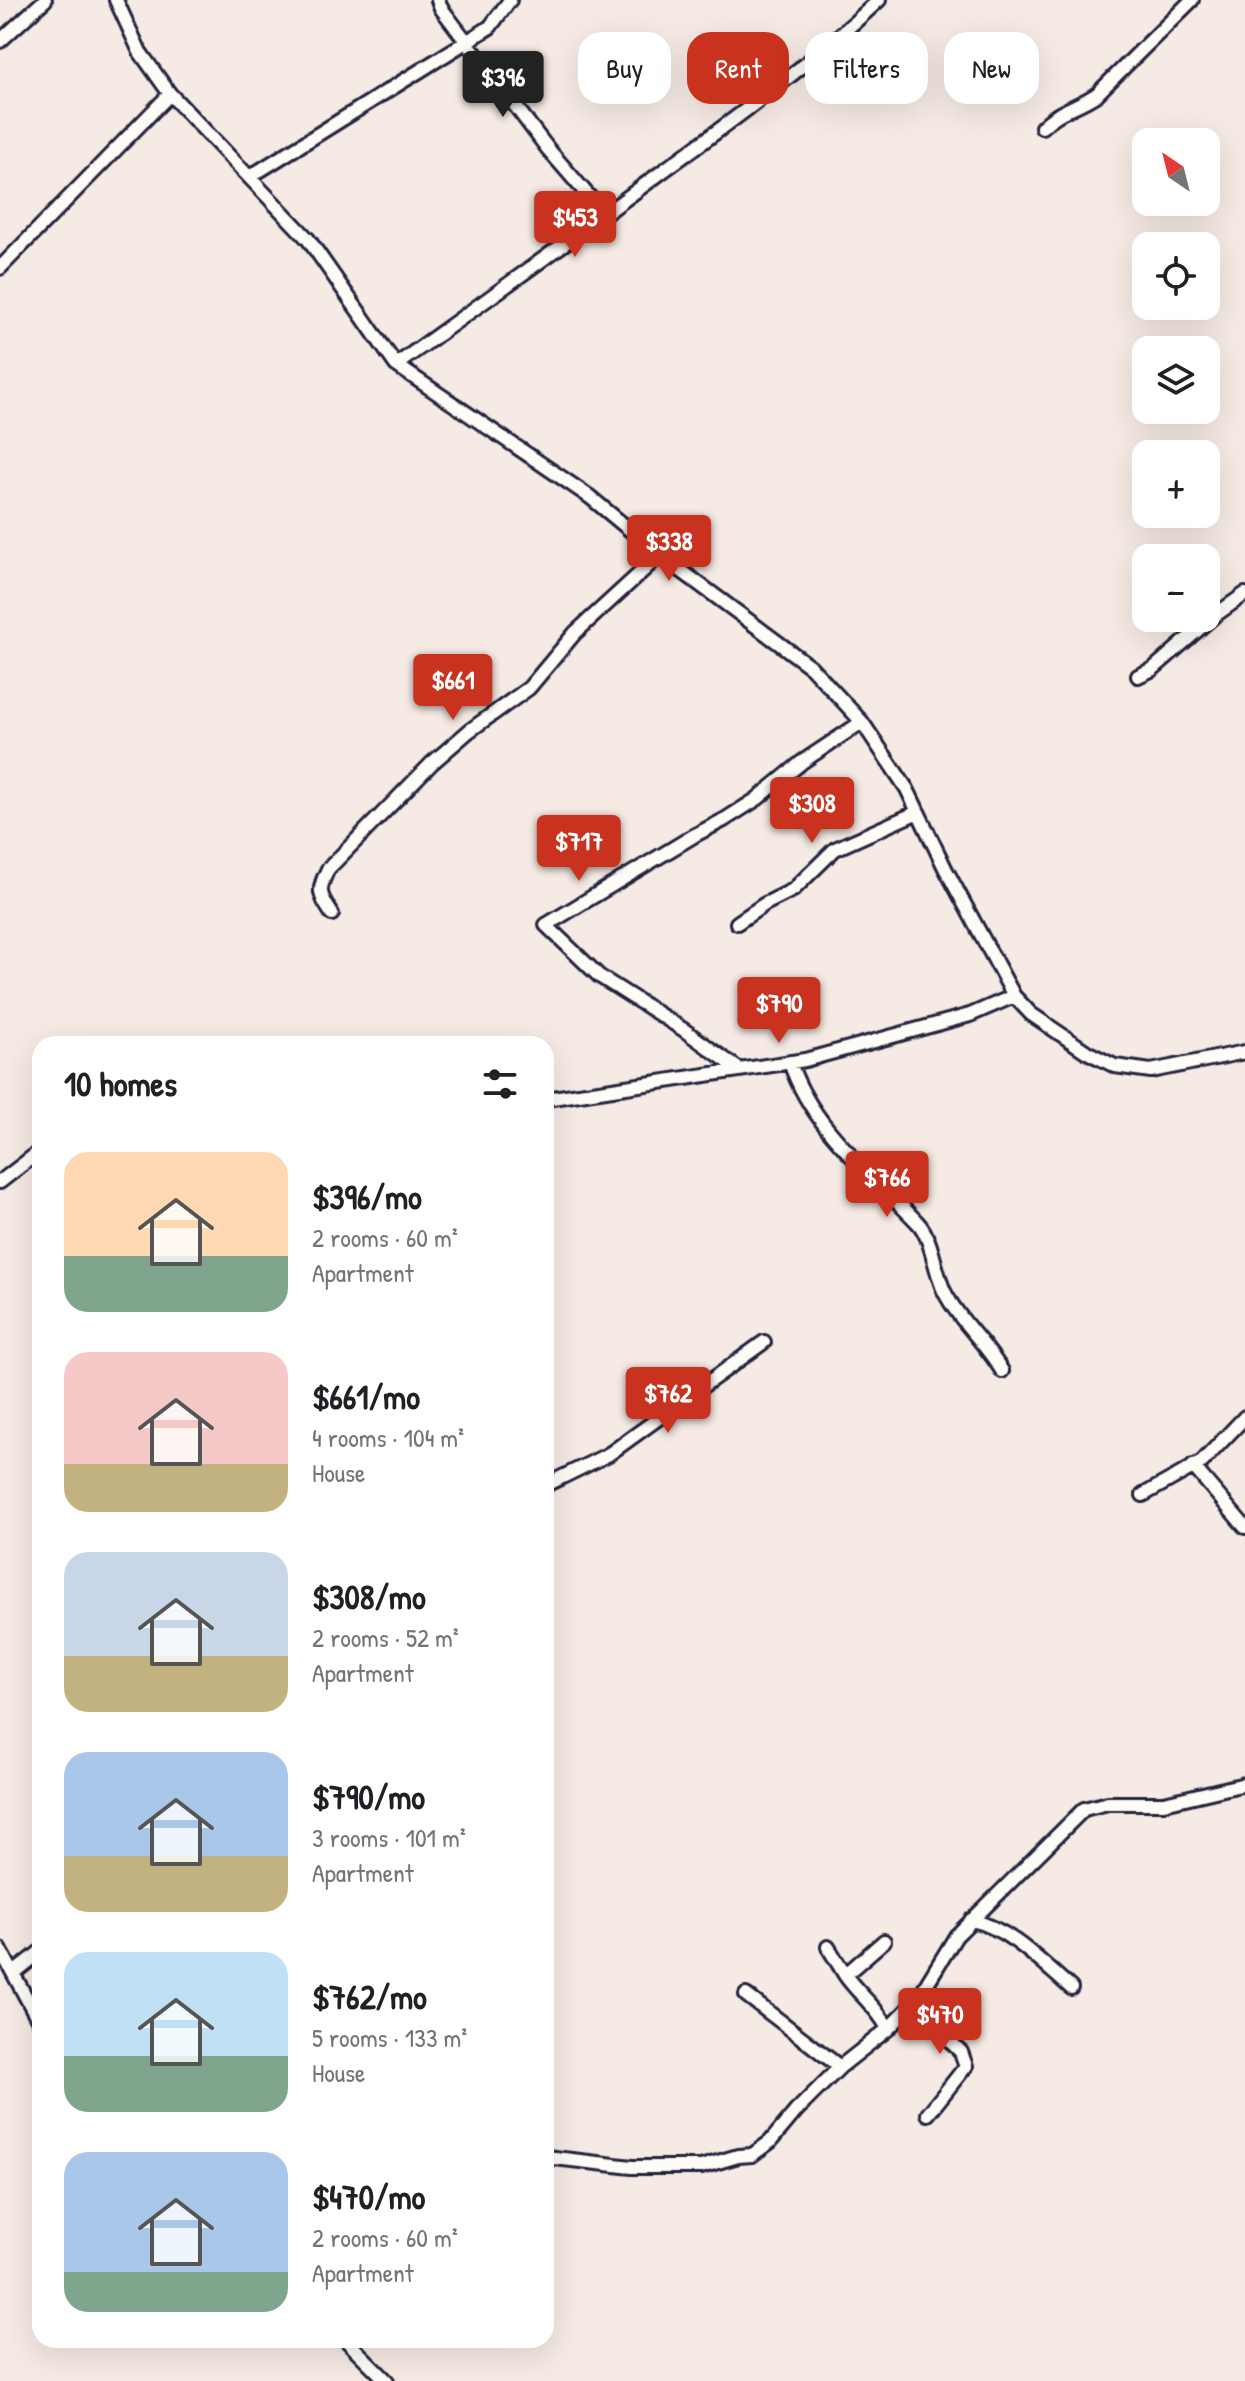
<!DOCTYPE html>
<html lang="en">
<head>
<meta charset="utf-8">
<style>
	:root { --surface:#fff; --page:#f6f6f6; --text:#202124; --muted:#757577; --accent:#c8321e }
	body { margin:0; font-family:"Patrick Hand",sans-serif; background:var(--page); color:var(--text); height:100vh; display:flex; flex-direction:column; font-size:30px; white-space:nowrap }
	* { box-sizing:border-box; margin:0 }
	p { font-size:26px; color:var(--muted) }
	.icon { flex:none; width:44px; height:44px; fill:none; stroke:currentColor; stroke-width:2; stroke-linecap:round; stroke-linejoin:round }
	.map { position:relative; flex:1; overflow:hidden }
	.side { position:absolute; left:32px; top:1036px; width:522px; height:1312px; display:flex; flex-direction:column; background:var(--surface); border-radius:24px; box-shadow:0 8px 32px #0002 }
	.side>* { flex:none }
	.hud { position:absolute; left:578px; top:32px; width:546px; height:72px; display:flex; gap:16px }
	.needle { width:52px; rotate:325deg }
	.buttons { position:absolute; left:1132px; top:128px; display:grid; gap:16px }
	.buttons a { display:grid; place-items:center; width:88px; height:88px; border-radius:16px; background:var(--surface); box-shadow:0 8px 32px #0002; font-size:40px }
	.price { position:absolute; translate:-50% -68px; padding:0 18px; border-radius:8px; background:var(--accent); color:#fff; font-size:26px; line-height:52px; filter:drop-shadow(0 2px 4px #0008) }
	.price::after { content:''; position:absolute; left:50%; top:48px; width:24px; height:18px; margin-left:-12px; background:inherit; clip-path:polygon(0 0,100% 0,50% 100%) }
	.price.selected { background:#222; color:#fff }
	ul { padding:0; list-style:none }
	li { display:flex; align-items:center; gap:24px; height:200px; padding:0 32px }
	li span { display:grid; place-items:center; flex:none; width:224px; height:160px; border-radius:24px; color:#555 }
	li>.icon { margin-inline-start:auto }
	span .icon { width:96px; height:96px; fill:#fffc; stroke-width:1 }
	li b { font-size:34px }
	h2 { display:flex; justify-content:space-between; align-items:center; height:96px; padding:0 32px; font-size:34px }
	.tag { padding:0 28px; border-radius:24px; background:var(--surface); box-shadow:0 8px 32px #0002; font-size:28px; line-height:72px }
	.tag.selected { background:var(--accent); color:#fff }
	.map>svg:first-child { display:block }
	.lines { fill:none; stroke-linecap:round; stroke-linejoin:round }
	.minor-casing { stroke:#22223b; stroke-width:18 }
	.minor { stroke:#fdfcf7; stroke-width:12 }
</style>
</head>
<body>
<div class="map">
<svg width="1245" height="2381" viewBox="0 0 1245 2381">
	<rect width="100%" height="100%" fill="#f6eae4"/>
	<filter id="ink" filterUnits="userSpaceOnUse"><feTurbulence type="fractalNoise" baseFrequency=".0125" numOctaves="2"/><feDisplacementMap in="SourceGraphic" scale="16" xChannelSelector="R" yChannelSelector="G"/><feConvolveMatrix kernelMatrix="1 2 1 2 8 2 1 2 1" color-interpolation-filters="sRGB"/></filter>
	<g filter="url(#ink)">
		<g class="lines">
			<g class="minor-casing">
				<path id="minor" d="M116 0 140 52 170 94 308 239 396 365 590 497 660 555 811 667 862 722 907 789 945 868 1014 996 1031 1014 1087 1052 1115 1066 1151 1071 1245 1052
					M438 0 441 8 548 149 605 215
					M0 41 45 0
					M1042 127C1059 110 1078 107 1097 94L1192 0
					M251 176 490 27 510 0
					M0 268 170 94
					M396 365C485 301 575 237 663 171 737 117 812 63 879 0
					M1138 676 1153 669 1214 616 1245 594
					M332 914C319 894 317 891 328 869L432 763 469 731 529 688 575 633 660 555
					M737 923 765 904 793 890 835 849 918 812
					M790 1062C811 1128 872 1174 918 1223 932 1238 935 1272 944 1291 959 1321 985 1342 1002 1371
					M737 1068 684 1030 599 976 546 925 695 835 724 820 757 799 802 762 862 722
					M546 1099 805 1060 970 1015 1014 996
					M0 1182 40 1151
					M1193 1466 1245 1527
					M546 1485 609 1454 764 1342
					M1143 1495 1202 1462 1245 1417
					M971 1920C1009 1928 1042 1963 1071 1988
					M884 1941 845 1975C859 1995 878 2008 888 2029
					M828 1947 845 1975
					M0 1949 40 2023
					M14 1973 40 1952
					M746 1995 840 2067
					M917 2000 931 2022 961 2052 966 2066 928 2114
					M546 2157 632 2167H701L738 2156 752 2155 770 2142 796 2111 840 2067 888 2029 917 2000 956 1936 1084 1809 1108 1803H1164L1245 1784
					M346 2340 387 2381"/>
			</g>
			<use href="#minor" class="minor"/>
		</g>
	</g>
</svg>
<div class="buttons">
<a><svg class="needle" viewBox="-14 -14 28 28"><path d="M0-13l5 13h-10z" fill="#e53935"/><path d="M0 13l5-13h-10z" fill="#757577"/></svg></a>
<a><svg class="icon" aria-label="locate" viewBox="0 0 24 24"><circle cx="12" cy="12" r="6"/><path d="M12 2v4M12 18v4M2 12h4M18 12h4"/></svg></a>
<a><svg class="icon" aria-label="layers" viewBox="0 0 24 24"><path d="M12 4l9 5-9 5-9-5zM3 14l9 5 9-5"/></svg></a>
<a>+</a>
<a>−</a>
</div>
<b class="price selected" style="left:503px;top:119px">$396</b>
<b class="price" style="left:575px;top:259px">$453</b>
<b class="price" style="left:669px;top:583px">$338</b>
<b class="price" style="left:453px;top:722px">$661</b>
<b class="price" style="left:812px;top:845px">$308</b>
<b class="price" style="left:579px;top:883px">$717</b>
<b class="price" style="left:779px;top:1045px">$790</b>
<b class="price" style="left:887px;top:1219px">$766</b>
<b class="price" style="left:668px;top:1435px">$762</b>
<b class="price" style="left:940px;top:2056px">$470</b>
<div class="hud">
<a class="tag">Buy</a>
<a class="tag selected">Rent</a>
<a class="tag">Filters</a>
<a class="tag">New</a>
</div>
<section class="side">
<h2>10 homes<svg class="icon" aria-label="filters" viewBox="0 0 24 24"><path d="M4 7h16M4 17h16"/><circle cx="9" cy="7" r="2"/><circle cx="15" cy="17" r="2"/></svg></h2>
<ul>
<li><span style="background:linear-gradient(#ffd9b3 65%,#7fa58c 0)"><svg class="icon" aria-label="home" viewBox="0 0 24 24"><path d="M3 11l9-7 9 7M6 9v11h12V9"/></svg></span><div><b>$396/mo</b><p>2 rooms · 60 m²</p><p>Apartment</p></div></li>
<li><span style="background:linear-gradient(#f6c9c9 70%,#c2b280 0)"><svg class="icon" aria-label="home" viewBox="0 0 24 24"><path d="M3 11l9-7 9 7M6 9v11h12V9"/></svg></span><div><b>$661/mo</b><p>4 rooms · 104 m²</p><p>House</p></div></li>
<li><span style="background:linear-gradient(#c9d6e8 65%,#c2b280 0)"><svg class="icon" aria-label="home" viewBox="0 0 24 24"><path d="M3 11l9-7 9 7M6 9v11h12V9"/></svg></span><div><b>$308/mo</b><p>2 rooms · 52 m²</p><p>Apartment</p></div></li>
<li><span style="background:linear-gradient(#a9c7e8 65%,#c2b280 0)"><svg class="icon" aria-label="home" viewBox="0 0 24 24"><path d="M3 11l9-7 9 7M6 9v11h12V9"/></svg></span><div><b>$790/mo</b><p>3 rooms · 101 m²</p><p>Apartment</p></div></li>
<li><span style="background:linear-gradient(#bfe0f5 65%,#7fa58c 0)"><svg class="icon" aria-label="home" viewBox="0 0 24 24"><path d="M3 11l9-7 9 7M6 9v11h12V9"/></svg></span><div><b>$762/mo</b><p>5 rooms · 133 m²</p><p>House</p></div></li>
<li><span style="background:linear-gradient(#a9c7e8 75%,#7fa58c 0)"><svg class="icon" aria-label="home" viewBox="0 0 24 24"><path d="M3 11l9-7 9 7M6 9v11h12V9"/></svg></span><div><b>$470/mo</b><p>2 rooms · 60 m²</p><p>Apartment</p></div></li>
</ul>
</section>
</div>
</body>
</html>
